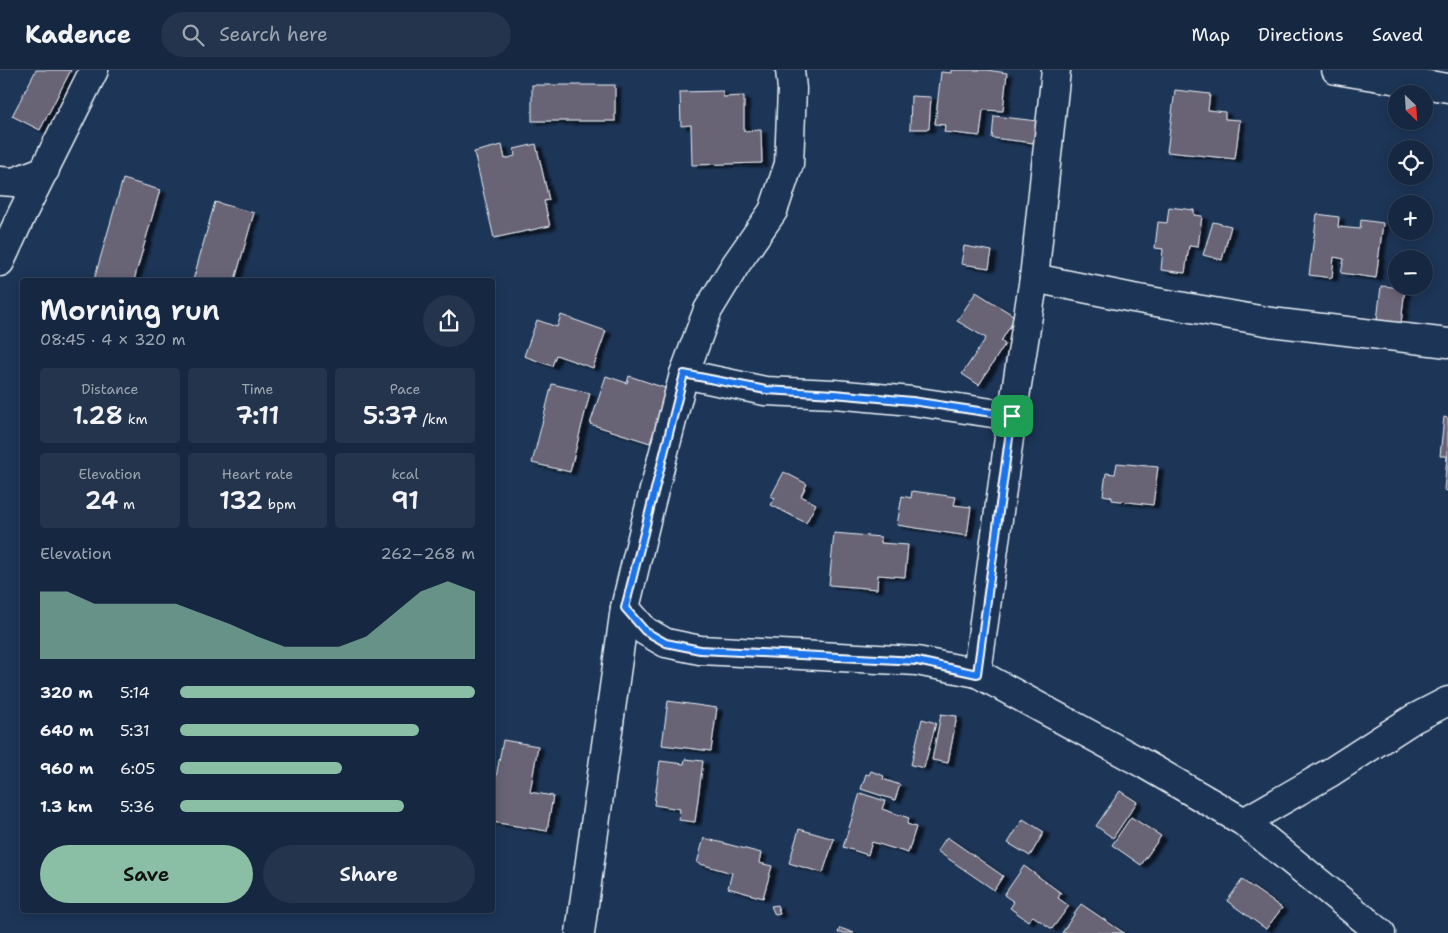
<!DOCTYPE html>
<html lang="en">
<head>
<meta charset="utf-8">
<style>
  body { margin:0; font-family:"Shantell Sans",sans-serif; background:#23344c; color:#f1f3f6; height:100vh; display:flex; flex-direction:column; font-size:19px; white-space:nowrap }
  * { box-sizing:border-box; margin:0 }
  p { font-size:16px; color:#9ea6b1 }
  .icon { flex:none; width:28px; height:28px; fill:none; stroke:currentColor; stroke-width:2; stroke-linecap:round; stroke-linejoin:round }
  .map { position:relative; flex:1; overflow:hidden }
  .drawer { position:absolute; left:20px; top:208px; width:475px; height:635px; display:flex; flex-direction:column; background:#162841; border-radius:5px; box-shadow:0 2px 12px #0003,0 0 0 1px #35445a }
  .drawer>* { flex:none }
  .needle { width:32px; rotate:155deg }
  .controls { position:absolute; left:1388px; top:15px; display:grid; gap:10px }
  .controls a { display:grid; place-items:center; width:45px; height:45px; border-radius:50%; background:#162841; box-shadow:0 2px 12px #0003,0 0 0 1px #35445a; font-size:25px }
  .pin { position:absolute; display:grid; place-items:center; width:42px; height:42px; color:#fff; margin:-21px; border-radius:10px; box-shadow:0 2px 8px #0006 }
  .round { display:grid; place-items:center; flex:none; width:52px; height:52px; border-radius:26px; background:#23344c }
  .headline { display:flex; align-items:center; justify-content:space-between; height:85px; padding:0 20px }
  h1 { font-size:28px; font-weight:600; line-height:38px }
  .figures { display:grid; grid-template-columns:repeat(3,1fr); gap:8px; height:85px; padding:5px 20px }
  .figures div { display:grid; align-content:center; border-radius:5px; background:#23344c; text-align:center }
  .figures b { font-size:25px; font-weight:600 }
  .figures small { font-size:14px; font-weight:400 }
  .figures p { font-size:14px }
  .chart { height:140px; padding:10px 20px }
  .chart p { display:flex; justify-content:space-between }
  .chart svg { width:100%; height:90px; margin-top:5px; fill:#8abfa5; opacity:.7 }
  .button { display:flex; gap:10px; margin-top:auto; padding:10px 20px }
  .button a { flex:1; height:58px; border-radius:30px; background:#8abfa5; color:#111; font-size:20px; font-weight:600; line-height:58px; text-align:center }
  .button a+a { background:#23344c; color:#f1f3f6 }
  ul { padding:0 20px; list-style:none; font-size:16px }
  li { display:grid; grid-template-columns:80px 60px 1fr; align-items:center; height:38px }
  li i { height:12px; border-radius:6px; background:#8abfa5 }
  header { display:flex; align-items:center; gap:30px; box-sizing:border-box; height:70px; padding:0 25px; background:#162841; border-bottom:1px solid #35445a }
  header strong { font-size:24px }
  nav { display:flex; gap:28px; margin-inline-start:auto; font-size:18px }
  .search { width:350px; height:45px; background:#23344c; display:flex; align-items:center; gap:12px; box-sizing:border-box; padding:0 18px; border-radius:28px; color:#9ea6b1; font-size:19px }
  .map>svg:first-child { display:block }
</style>
</head>
<body>
<header>
<strong>Kadence</strong>
<div class="search"><svg class="icon" aria-label="search" viewBox="0 0 24 24"><circle cx="10" cy="10" r="6"/><path d="M15 15l6 6"/></svg>Search here</div>
<nav><a>Map</a><a>Directions</a><a>Saved</a></nav>
</header>
<div class="map">
<svg width="1448" height="863" viewBox="0 0 1448 863">
  <defs>
    <filter id="shadow"><feDropShadow dx="5.5" dy="3" stdDeviation="1" flood-color="#0009"/></filter>
  </defs>
  <rect width="100%" height="100%" fill="#1d3557"/>
  <filter id="ink" filterUnits="userSpaceOnUse"><feTurbulence type="fractalNoise" baseFrequency=".02" numOctaves="2"/><feDisplacementMap in="SourceGraphic" scale="10" xChannelSelector="R" yChannelSelector="G"/><feConvolveMatrix kernelMatrix="1 2 1 2 8 2 1 2 1" color-interpolation-filters="sRGB"/></filter>
  <g filter="url(#ink)">
    <g fill="#696476" stroke="#e8f1f8" filter="url(#shadow)">
      <polygon points="36,0 71,0 40,60 12,46"/>
      <polygon points="951,0 987,0 1007,3 1003,41 983,40 980,66 944,62 945,55 935,54 941,2 951,3"/>
      <rect x="532" y="15" width="83" height="36"/>
      <polygon points="1175,20 1210,24 1208,40 1225,42 1225,49 1240,50 1235,89 1167,82"/>
      <polygon points="723,21 723,27 744,26 744,61 761,60 762,93 692,95 691,55 681,56 680,22"/>
      <polygon points="911,26 931,27 929,59 910,59"/>
      <polygon points="994,46 1037,51 1034,73 992,68"/>
      <polygon points="536,74 549,130 544,131 550,156 494,168 474,82 502,75 505,89 515,86 514,79"/>
      <polygon points="123,109 160,120 134,210 94,210"/>
      <polygon points="215,132 254,143 235,210 193,210"/>
      <polygon points="1169,137 1194,140 1194,145 1202,146 1198,177 1189,176 1185,203 1161,200 1163,179 1155,178 1158,152 1167,153"/>
      <polygon points="1317,144 1339,147 1338,157 1360,159 1361,150 1383,153 1376,208 1341,203 1344,189 1334,187 1332,208 1309,205"/>
      <polygon points="1213,152 1231,156 1222,190 1203,185"/>
      <polygon points="964,176 992,181 989,198 961,194"/>
      <polygon points="1381,216 1405,218 1401,254 1377,251"/>
      <polygon points="976,222 1016,247 1001,271 1005,274 979,315 962,304 986,268 957,251"/>
      <polygon points="561,245 606,261 593,298 556,285 552,296 524,286 537,250 557,257"/>
      <polygon points="606,306 627,313 629,306 668,319 650,373 590,354"/>
      <polygon points="552,314 590,323 570,402 532,393"/>
      <polygon points="1444,347 1448,348 1448,421 1444,420 1447,386 1440,386"/>
      <polygon points="1117,393 1158,397 1153,435 1112,430 1112,427 1103,425 1106,403 1115,404"/>
      <polygon points="784,402 807,414 801,426 816,434 806,453 771,435 775,428 771,426"/>
      <polygon points="912,421 956,427 954,435 971,437 967,466 897,455 902,426 911,428"/>
      <polygon points="834,463 881,467 881,473 908,475 905,507 878,505 877,519 829,515"/>
      <polygon points="668,631 717,638 711,681 662,675"/>
      <polygon points="941,644 957,646 948,693 932,690"/>
      <polygon points="922,649 936,653 924,698 911,695"/>
      <polygon points="503,670 538,676 530,722 553,726 547,761 492,752 492,728"/>
      <polygon points="685,689 703,691 695,752 679,750 680,739 654,735 660,691 684,694"/>
      <polygon points="871,701 884,706 883,709 900,715 895,730 861,719 866,704 869,705"/>
      <polygon points="1120,721 1137,732 1113,768 1096,756"/>
      <polygon points="860,723 885,731 882,739 909,748 907,754 916,757 908,783 872,772 868,785 843,777"/>
      <polygon points="1131,747 1161,766 1141,795 1112,775"/>
      <polygon points="1023,749 1044,762 1030,786 1008,773"/>
      <polygon points="799,759 834,769 823,803 789,793"/>
      <polygon points="947,767 1003,806 994,820 937,781"/>
      <polygon points="704,768 761,783 759,793 772,796 763,828 728,818 732,803 697,793"/>
      <polygon points="1024,796 1061,823 1058,828 1069,836 1052,859 1033,846 1028,851 1010,838 1014,832 1004,825"/>
      <polygon points="1242,810 1282,838 1266,859 1227,831"/>
      <polygon points="1081,834 1124,863 1062,863"/>
      <polygon points="777,835 780,844 775,845 771,836"/>
      <polygon points="840,858 854,863 838,863"/>
    </g>
    <g fill="none" stroke-linecap="round" stroke-linejoin="round">
      <g stroke="#e8f1f8" stroke-width="31">
        <g id="minor">
          <polyline points="1336,0 1448,18"/>
          <polyline points="0,111 14,112 45,100"/>
          <polyline points="0,192 22,144 94,0"/>
          <polyline points="1034,208 1133,228 1271,252 1448,273"/>
          <polyline points="684,304 765,321 834,324 912,331 1012,346"/>
          <polyline points="625,538 645,561 666,573 700,580 917,591 977,603 1144,694 1244,752 1381,863"/>
          <polyline points="977,603 1012,346 1034,208 1056,0"/>
          <polyline points="1244,752 1331,702 1413,649 1448,631"/>
          <polyline points="580,863 625,538 645,455 684,304 708,240 736,194 773,141 789,94 792,19 790,0"/>
        </g>
      </g>
      <use href="#minor" stroke="#1d3557" stroke-width="28"/>
    </g>
  </g>
  <g fill="none" stroke-linecap="round" stroke-linejoin="round" filter="url(#ink)">
    <g stroke="#fff" stroke-width="10">
      <polygon id="route" points="684,304 766,320 834,324 912,331 1012,346 977,604 917,591 700,580 666,573 645,561 625,538"/>
    </g>
    <use href="#route" stroke="#1a73e8" stroke-width="6"/>
  </g>
</svg>
<div class="controls">
<a><svg class="needle" viewBox="-14 -14 28 28"><path d="M0-13l5 13h-10z" fill="#e53935"/><path d="M0 13l5-13h-10z" fill="#9ea6b1"/></svg></a>
<a><svg class="icon" aria-label="locate" viewBox="0 0 24 24"><circle cx="12" cy="12" r="6"/><path d="M12 2v4M12 18v4M2 12h4M18 12h4"/></svg></a>
<a>+</a>
<a>−</a>
</div>
<div class="pin" style="left:1012px;top:346px;background:#1e9e55"><svg class="icon" aria-label="arrive" viewBox="0 0 24 24"><path d="M6 21V4h12l-3 4 3 4H6"/></svg></div>
<section class="drawer">
<div class="headline"><div><h1>Morning run</h1><p>08:45 · 4 × 320 m</p></div><a class="round"><svg class="icon" aria-label="share" viewBox="0 0 24 24"><path d="M12 15V3M7 8l5-5 5 5M5 13v7h14v-7"/></svg></a></div>
<div class="figures">
<div><p>Distance</p><b>1.28<small> km</small></b></div>
<div><p>Time</p><b>7:11</b></div>
<div><p>Pace</p><b>5:37<small> /km</small></b></div>
</div>
<div class="figures">
<div><p>Elevation</p><b>24<small> m</small></b></div>
<div><p>Heart rate</p><b>132<small> bpm</small></b></div>
<div><p>kcal</p><b>91</b></div>
</div>
<div class="chart"><p><span>Elevation</span>262–268 m</p>
<svg viewBox="0 0 160 44" preserveAspectRatio="none"><path d="M0 44V11L10 11L20 17L30 17L40 17L50 17L60 22L70 27L80 33L90 38L100 38L110 38L120 33L130 22L140 11L150 6L160 11V44z"/></svg>
</div>
<ul>
<li><b>320 m</b>5:14<i style="width:100%"></i></li>
<li><b>640 m</b>5:31<i style="width:81%"></i></li>
<li><b>960 m</b>6:05<i style="width:55%"></i></li>
<li><b>1.3 km</b>5:36<i style="width:76%"></i></li>
</ul>
<div class="button"><a>Save</a><a>Share</a></div>
</section>
</div>
</body>
</html>
